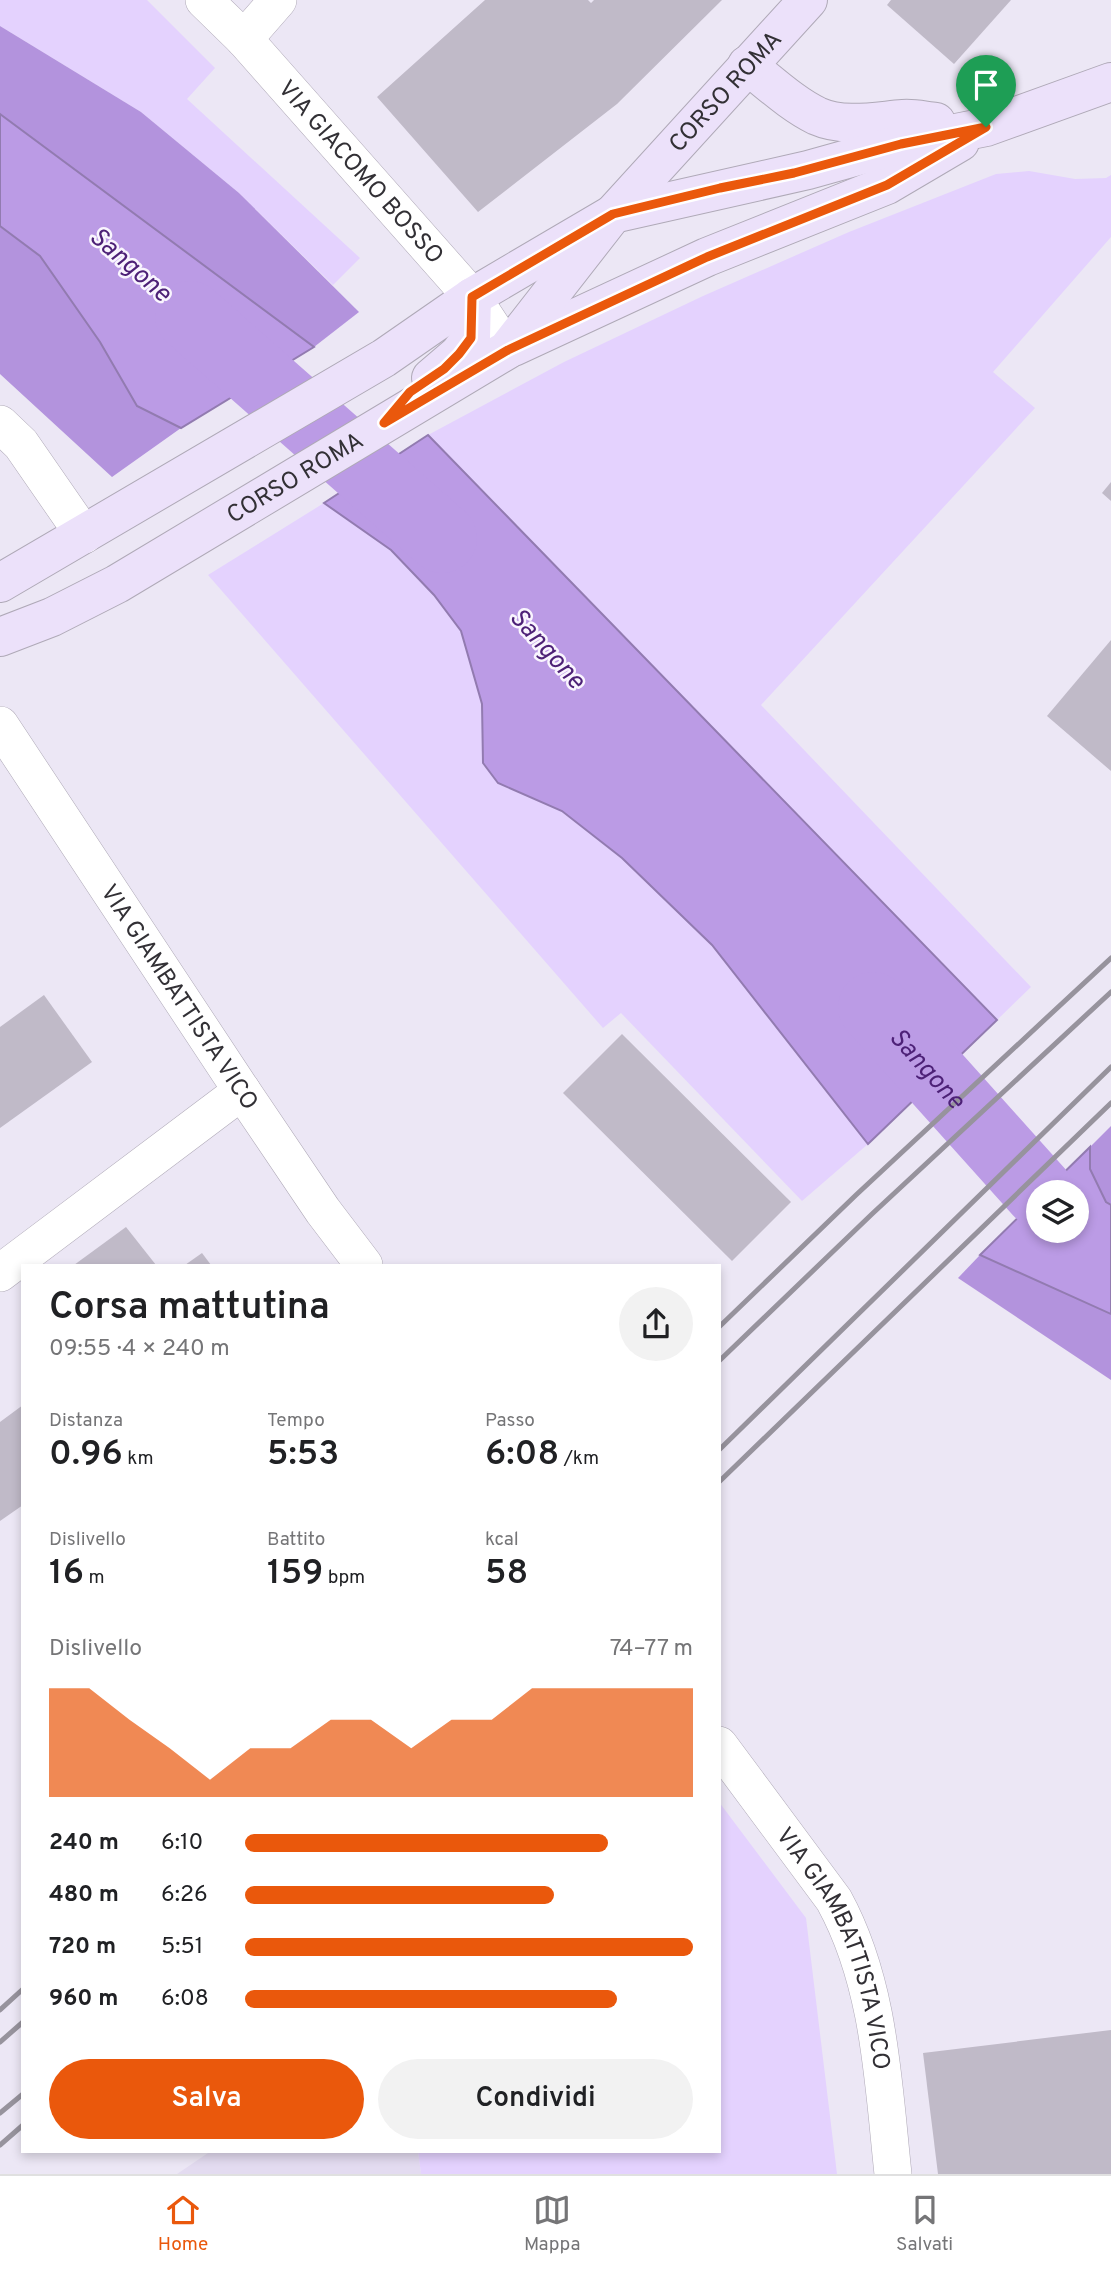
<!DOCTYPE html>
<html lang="it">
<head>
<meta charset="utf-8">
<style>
  body { margin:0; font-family:Overpass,sans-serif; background:#f2f2f2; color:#202124; height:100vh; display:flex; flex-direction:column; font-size:26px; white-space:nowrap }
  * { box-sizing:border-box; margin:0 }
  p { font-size:23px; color:#757577 }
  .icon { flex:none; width:38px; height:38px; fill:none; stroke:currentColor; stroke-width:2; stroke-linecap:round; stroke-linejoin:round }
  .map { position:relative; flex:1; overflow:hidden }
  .details { position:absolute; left:21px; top:1264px; width:700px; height:889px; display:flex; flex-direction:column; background:#fff; border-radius:0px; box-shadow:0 4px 10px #0003 }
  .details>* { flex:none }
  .tools { position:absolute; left:1026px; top:1180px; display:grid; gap:14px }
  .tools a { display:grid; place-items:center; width:63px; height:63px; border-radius:50%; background:#fff; box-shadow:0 4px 10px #0003; font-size:35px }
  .pin { position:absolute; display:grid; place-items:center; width:60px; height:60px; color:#fff; margin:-72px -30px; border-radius:50% 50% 50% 0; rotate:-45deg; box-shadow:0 0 7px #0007 }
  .pin .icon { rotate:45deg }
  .round { display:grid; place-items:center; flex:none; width:74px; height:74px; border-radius:37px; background:#f2f2f2 }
  .overview { display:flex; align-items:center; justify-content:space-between; height:119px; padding:0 28px }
  h1 { font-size:38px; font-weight:600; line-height:52px }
  .metrics { display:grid; grid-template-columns:repeat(3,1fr); gap:10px; height:119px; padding:7px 28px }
  .metrics div { display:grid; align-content:center }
  .metrics b { font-size:35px; font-weight:600 }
  .metrics small { font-size:19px; font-weight:400 }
  .metrics p { font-size:19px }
  .chart { height:196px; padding:14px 28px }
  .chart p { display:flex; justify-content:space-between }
  .chart svg { width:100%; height:126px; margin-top:7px; fill:#ea580c; opacity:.7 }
  .action { display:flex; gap:14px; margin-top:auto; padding:14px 28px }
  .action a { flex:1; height:80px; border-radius:42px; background:#ea580c; color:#fff; font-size:28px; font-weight:600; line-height:80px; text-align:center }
  .action a+a { background:#f2f2f2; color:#202124 }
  ul { padding:0 28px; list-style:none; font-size:23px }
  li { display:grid; grid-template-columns:112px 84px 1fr; align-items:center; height:52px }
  li i { height:18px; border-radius:9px; background:#ea580c }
  .tab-bar { display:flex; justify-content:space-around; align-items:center; height:98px; border-top:2px solid #e0e0e0; background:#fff; font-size:19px; color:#757577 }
  .tab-bar a { display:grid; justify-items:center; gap:4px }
  .tab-bar .selected { color:#ea580c }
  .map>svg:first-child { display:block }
</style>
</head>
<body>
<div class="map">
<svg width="1111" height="2174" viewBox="0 0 1111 2174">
  <rect width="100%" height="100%" fill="#ece7f5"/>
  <polygon fill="#e3dbf0" points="211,2151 418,2151 421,2174 177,2174"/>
  <g fill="#e4d2fe">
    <polygon points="0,0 147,0 215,68 187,99 360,258 333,285 239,193 141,112 0,26"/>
    <polygon points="1029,171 1075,179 1106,178 1111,175 1111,237 993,372 1035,408 761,705 1031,987 997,1020 428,435 564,362 703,296 849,232 996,174"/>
    <polygon points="324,503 391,550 434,595 461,631 482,704 483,763 498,783 562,811 622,858 712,945 868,1144 802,1201 621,1013 603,1028 208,575"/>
    <polygon points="719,1802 806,1918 837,2174 421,2174 418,2151 719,2151"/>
  </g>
  <g fill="#b393dd">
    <polygon points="0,26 141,112 239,193 359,312 314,347 0,114"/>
    <polygon points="0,226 40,256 100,342 137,405 181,428 112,477 0,374"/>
    <polygon points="1111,1126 1111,1205 1106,1203 1090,1169 1090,1147"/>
    <polygon points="980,1255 1111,1314 1111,1380 958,1278"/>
  </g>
  <g fill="#bb9be5" stroke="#927bb0" stroke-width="2">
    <polygon points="0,114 314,347 181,428 137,406 100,342 40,256 0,226"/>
    <polygon points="428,435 997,1020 868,1144 712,945 622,858 562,811 498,783 483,763 482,704 461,631 434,595 391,550 324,503"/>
    <polygon points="1090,1147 1090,1169 1106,1202 1111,1205 1111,1314 980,1255 1038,1198 1038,1230 1076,1230 1076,1192 1044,1192"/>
  </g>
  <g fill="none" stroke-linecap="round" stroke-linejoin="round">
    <g stroke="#bb9be5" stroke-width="70">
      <polyline points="190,316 442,538"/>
      <path id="s1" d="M 873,1007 L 1039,1192"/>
    </g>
  </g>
  <g fill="#c0bac8">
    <polygon points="485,0 588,0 591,3 594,0 722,0 617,104 478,212 377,97"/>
    <polygon points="891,0 1011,0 954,64 887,5"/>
    <polygon points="1111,482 1111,501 1102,493"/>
    <polygon points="1111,640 1111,771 1047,716"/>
    <polygon points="44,995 92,1062 0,1128 0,1027"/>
    <polygon points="622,1034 791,1202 732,1261 563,1093"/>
    <polygon points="126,1227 156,1265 74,1265"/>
    <polygon points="202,1253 211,1265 185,1265"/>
    <polygon points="23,1405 23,1505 0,1521 0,1422"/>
    <polygon points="1111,2030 1111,2174 938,2174 923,2053"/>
  </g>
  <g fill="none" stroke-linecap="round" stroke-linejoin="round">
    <g stroke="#afa9b7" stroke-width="38">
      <g id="street">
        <path id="s2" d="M 204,0 L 244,39 L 472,297 L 507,350"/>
        <polyline points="244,39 278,0"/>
        <polyline points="0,424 21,444 84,535"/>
        <path id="s3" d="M 0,725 L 242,1091 L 323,1211 L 364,1265"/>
        <polyline points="0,1273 242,1091"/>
        <path id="s4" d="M 719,1745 L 834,1900 C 880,1984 883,2081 893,2174"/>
      </g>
    </g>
    <g stroke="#afa9b7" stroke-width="40">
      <g id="secondary">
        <path d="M 747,65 C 769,82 792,104 817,116 C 844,128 876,121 903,119 C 914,118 925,121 936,122"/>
        <polyline points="513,347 707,257 887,185 960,142"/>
        <polyline points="431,378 459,354 471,338 472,297"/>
        <polyline points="0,583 384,358 472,297 613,214 808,170 901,144 986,127 1111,82"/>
        <path id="s5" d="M 0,637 L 52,617 L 117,584 L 507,350 L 613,214 L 808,0"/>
      </g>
    </g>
    <use href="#street" stroke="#fff" stroke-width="37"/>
    <use href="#secondary" stroke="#ece1fa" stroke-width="38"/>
    <g stroke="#97939d" stroke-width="5">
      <polyline points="719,1327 856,1195 1111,958"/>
      <polyline points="719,1361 872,1214 1111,992"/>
      <polyline points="719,1450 1111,1067"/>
      <polyline points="719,1482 1111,1103"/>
      <polyline points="0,2010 23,1989"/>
      <polyline points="0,2042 23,2022"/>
      <polyline points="0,2113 23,2094"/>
      <polyline points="0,2145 23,2125"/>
    </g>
  </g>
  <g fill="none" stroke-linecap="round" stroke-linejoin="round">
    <g stroke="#fff" stroke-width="14">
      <polygon id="route" points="986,127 887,185 707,257 508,350 384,423 410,392 444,369 459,354 471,338 472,297 613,214 720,188 794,173 901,144"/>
    </g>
    <use href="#route" stroke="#ea580c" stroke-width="9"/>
  </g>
  <g text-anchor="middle" stroke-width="5" stroke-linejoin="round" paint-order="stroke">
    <g font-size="24" fill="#323035" stroke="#f9f5fe">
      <text dy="8" stroke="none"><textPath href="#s5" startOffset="922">CORSO ROMA</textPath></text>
      <text dy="8" stroke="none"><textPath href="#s2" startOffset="233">VIA GIACOMO BOSSO</textPath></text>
      <text dy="8" stroke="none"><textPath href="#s5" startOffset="336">CORSO ROMA</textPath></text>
      <text dy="8" stroke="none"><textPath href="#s3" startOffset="326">VIA GIAMBATTISTA VICO</textPath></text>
      <text dy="8" stroke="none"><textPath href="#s4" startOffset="238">VIA GIAMBATTISTA VICO</textPath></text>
    </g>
    <g font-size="26" font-style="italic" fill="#4d2177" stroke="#f9f5fe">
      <text transform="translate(131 264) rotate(41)" y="9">Sangone</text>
      <text transform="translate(548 648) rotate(48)" y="9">Sangone</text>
      <text dy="9" stroke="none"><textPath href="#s1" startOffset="82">Sangone</textPath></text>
    </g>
  </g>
</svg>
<div class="tools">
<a><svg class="icon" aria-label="layers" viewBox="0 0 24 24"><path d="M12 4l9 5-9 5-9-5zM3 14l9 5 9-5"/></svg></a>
</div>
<div class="pin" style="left:986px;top:127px;background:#1e9e55"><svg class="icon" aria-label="arrive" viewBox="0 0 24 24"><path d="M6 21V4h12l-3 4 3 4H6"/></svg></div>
<section class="details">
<div class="overview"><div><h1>Corsa mattutina</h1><p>09:55 · 4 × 240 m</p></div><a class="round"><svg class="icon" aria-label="share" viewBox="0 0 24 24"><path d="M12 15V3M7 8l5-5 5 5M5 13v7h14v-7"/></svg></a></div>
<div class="metrics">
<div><p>Distanza</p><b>0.96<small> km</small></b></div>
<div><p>Tempo</p><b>5:53</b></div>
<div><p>Passo</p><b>6:08<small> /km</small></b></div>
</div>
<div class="metrics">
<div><p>Dislivello</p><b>16<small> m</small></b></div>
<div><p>Battito</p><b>159<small> bpm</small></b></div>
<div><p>kcal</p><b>58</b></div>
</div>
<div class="chart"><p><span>Dislivello</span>74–77 m</p>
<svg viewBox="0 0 160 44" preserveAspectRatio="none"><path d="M0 44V6L10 6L20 17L30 27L40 38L50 27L60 27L70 17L80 17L90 27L100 17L110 17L120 6L130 6L140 6L150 6L160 6V44z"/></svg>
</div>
<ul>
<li><b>240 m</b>6:10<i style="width:81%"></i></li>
<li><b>480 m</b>6:26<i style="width:69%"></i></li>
<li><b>720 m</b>5:51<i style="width:100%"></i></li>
<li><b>960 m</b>6:08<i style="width:83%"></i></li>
</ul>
<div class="action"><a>Salva</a><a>Condividi</a></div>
</section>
</div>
<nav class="tab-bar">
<a class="selected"><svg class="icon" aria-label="home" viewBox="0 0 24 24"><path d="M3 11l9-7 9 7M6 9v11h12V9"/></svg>Home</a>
<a><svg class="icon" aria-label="map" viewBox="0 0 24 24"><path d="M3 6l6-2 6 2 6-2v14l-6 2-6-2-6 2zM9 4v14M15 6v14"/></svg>Mappa</a>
<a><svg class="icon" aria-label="saved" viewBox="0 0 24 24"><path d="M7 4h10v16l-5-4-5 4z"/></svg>Salvati</a>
</nav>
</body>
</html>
